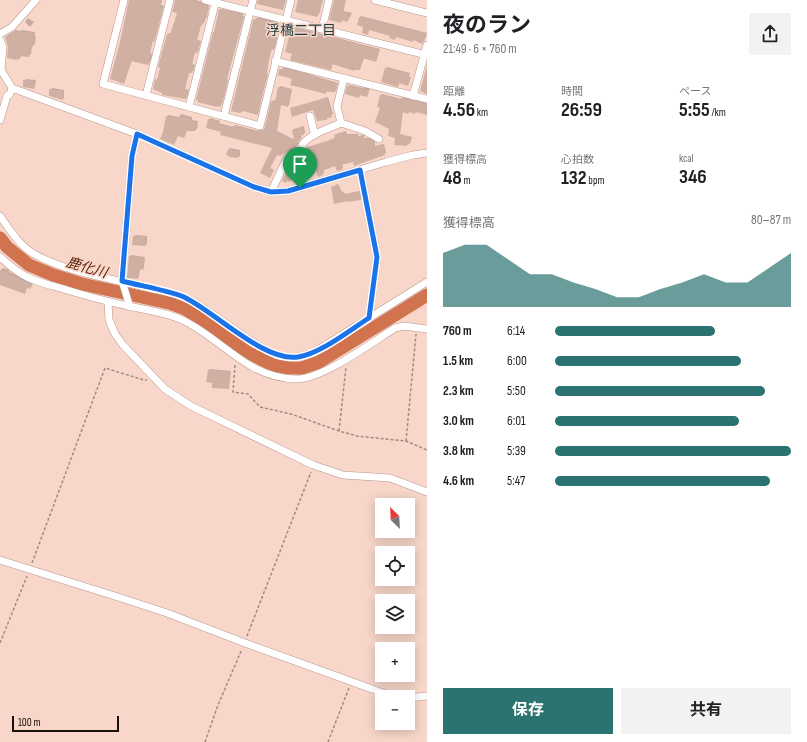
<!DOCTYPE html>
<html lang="ja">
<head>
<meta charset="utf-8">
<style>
  body { margin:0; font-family:"Sofia Sans Condensed","Noto Sans JP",sans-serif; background:#f2f2f2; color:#202124; height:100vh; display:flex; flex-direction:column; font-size:15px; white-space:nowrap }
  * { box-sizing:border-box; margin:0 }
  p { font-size:13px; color:#757577 }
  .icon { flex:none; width:22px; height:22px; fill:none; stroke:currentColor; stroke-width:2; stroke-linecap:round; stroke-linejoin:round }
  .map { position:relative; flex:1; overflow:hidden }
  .panel { display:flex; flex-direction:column; background:#fff; width:380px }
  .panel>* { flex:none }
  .needle { width:26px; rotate:336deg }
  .controls { position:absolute; left:375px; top:498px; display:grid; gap:8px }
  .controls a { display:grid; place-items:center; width:40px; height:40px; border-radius:0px; background:#fff; box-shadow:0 2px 10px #0003; font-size:20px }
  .scale { position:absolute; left:12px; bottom:10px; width:107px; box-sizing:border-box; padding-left:4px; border:2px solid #1a0f0b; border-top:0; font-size:11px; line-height:14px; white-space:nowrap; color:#1a0f0b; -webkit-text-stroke:3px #f8d6ca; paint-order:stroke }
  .pin { position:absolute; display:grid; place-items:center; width:34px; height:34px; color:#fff; margin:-41px -17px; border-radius:50% 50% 50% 0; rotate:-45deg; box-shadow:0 0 4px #0007 }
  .pin .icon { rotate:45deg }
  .round { display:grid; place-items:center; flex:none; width:42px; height:42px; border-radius:0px; background:#f2f2f2 }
  .summary { display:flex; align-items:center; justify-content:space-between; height:68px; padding:0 16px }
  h1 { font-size:22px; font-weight:700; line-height:30px }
  .stats { display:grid; grid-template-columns:repeat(3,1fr); gap:6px; height:68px; padding:4px 16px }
  .stats div { display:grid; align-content:center }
  .stats b { font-size:20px; font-weight:700 }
  .stats small { font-size:11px; font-weight:400 }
  .stats p { font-size:11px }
  .chart { height:112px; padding:8px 16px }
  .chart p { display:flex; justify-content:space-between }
  .chart svg { width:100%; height:72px; margin-top:4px; fill:#2a7370; opacity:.7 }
  .cta { display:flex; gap:8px; margin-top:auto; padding:8px 16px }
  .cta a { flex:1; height:46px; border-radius:0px; background:#2a7370; color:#fff; font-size:16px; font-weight:700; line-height:46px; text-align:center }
  .cta a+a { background:#f2f2f2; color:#202124 }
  ul { padding:0 16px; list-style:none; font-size:13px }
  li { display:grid; grid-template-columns:64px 48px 1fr; align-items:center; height:30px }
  li i { height:10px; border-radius:5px; background:#2a7370 }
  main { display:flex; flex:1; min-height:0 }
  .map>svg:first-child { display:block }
</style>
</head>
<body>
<main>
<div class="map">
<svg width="427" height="742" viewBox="0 0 427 742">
  <rect width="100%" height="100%" fill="#f8d6ca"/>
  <g fill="#0003">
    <polygon points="130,0 162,0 161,5 164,6 155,39 153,40 150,53 152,54 150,62 148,64 132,60 124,83 121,43"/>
    <polygon points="184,0 196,0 208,4 209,8 204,23 201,24 197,40 201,41 198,51 195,52 192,64 195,65 193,71 192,72 189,72 185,89 189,90 187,97 163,93 154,89 161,67 168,34 169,33 171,34"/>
    <polygon points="299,0 323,0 319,14 317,16"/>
    <polygon points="335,0 346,0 343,11 352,13 347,21 343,20 341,22"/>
    <polygon points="221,9 243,13 243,16 244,16 227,79 228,79 220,106 220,10"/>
    <polygon points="361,16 427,33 423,41 396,37 395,38 391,35 370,29 367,34 360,17"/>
    <polygon points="258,17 278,22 274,36 277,37 275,47 272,48 268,63 267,74 268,74 257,114 254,20"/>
    <polygon points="28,18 34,22 30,27 25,22"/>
    <polygon points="295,27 380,49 377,59 376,61 364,58 360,69 333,63 331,69 293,53 292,29"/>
    <polygon points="16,30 20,31 22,30 35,32 34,37 36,37 35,44 32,46 31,54 29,56 22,55 20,58 8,35"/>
    <polygon points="285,67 338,83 336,90 333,92 327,91 326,93 293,78 280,70"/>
    <polygon points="387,67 410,73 409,77 411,77 409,83 408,84 400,82 398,86 382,82"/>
    <polygon points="26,79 36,80 35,87 34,88 24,81"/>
    <polygon points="349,85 363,88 364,87 370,88 368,94 367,96 360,94 359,97 348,86"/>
    <polygon points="280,86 292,89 289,105 287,106 281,104 277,131 295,140 293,130 294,129 304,126 305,133 300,135 302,137 298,141 298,144 291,151 290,150 277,154 270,168 274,170 271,176 261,173 273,148 222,132 209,120 210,118 220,121 219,123 233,127 235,125 258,131 260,130 264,130 272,102 274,100 276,101"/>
    <polygon points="52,88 64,90 64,98 62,99 50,90"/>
    <polygon points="382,94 401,99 403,97 427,103 427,113 403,111 400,134 412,137 411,141 407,145 396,137 390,128 382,107 381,95"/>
    <polygon points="328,97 333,114 328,116 327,119 314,109 291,108"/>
    <polygon points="181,114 192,117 192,120 198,121 197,129 195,130 187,130 184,137 164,132 167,117 168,115 179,117"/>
    <polygon points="346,131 347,134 358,134 358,136 364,135 364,138 370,138 375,141 375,146 384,144 386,153 342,164 343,168 341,169 335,165 323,169 324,173 323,174 309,147 330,140 336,137 335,135 336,134"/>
    <polygon points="230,148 240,150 240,156 238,157 228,155"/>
    <polygon points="298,150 299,158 297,161 293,159 294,155 292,152"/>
    <polygon points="297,162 299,164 298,173 296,178 295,179 292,178 286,182 287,173 288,172 291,173"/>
    <polygon points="338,184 342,192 344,192 345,194 360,191 362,198 349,201 332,187"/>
    <polygon points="136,235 147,236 147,244 145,245 134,244 134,236"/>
    <polygon points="131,255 145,257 144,267 143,269 140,269 139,276 137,278 130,257"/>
    <polygon points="3,268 9,270 9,272 33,282 32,286 29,288 30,284 28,283 25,292 0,284 0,271"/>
    <polygon points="210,369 231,371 229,387 228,388 208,381 209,370"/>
  </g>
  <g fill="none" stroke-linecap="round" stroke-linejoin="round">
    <polyline stroke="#d1734f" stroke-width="13" points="0,238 7,247 29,265 53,275 82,284 169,303 185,309 212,326 247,352 273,365 288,368 302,368 319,362 427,295"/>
  </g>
  <g fill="#d1b0a4">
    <polygon points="129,0 162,0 160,7 163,8 154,42 152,41 149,55 151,55 148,65 131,61 124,84 110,79 120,42"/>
    <polygon points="175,0 190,0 201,3 207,6 208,10 207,17 205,16 202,26 201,25 197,41 200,42 197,53 194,52 192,66 194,66 192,73 189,73 184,90 188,91 186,99 162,95 162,93 153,89 155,79 157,80 160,68 158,67 167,34 170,35 177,13 172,12"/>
    <polygon points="258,0 286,0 283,10 257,4"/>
    <polygon points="298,0 323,0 317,17 295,12"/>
    <polygon points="334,0 346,0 343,12 351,15 347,22 342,20 341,23 329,20"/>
    <polygon points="219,9 243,14 242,17 244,17 226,80 228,81 223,101 220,107 217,106 217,107 197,102 198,100 196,100 213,32 214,32"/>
    <polygon points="359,17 420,32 427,35 422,44 413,40 413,42 396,37 395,40 389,38 390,36 369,30 368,35 362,33 363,27 357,25"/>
    <polygon points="256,18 277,23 274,37 277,38 274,50 271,49 268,65 266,75 267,75 258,115 243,111 240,113 231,111 253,20 255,20"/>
    <polygon points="293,28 328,36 328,37 358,44 379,50 376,62 363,58 360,70 354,70 354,71 332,64 331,70 290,60 292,54 285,52 291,29 293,29"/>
    <polygon points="19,31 35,34 35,37 33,37 32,39 35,39 33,47 30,46 29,57 20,56 20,59 18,59 17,60 7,58 8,47 5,37 8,35 11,36 11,33 14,32 19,33"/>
    <polygon points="427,65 427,94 420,91"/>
    <polygon points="283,68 337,84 335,92 325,91 326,94 290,85 292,79 278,75 279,69 282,70"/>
    <polygon points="385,68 409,74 408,78 410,78 408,86 399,83 398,87 381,82"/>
    <polygon points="23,80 35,81 34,89 23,87"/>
    <polygon points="347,86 361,89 362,88 369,90 367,97 360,95 359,98 345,94"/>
    <polygon points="278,87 292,90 288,107 281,105 276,133 294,141 292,130 302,127 304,135 298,136 301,139 297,143 297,146 291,152 297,150 297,162 292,159 293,155 290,151 286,152 280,156 277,155 269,170 273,171 270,178 260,173 272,148 220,135 221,132 206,128 208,119 219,122 218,124 232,128 232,126 257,132 257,130 263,131 265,127 271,101 275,102"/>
    <polygon points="49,89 63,91 63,100 49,96"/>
    <polygon points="380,95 400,100 401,98 427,104 427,115 416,112 415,114 409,112 408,114 402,112 400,135 411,138 410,144 407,143 407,146 394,145 395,138 388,136 389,129 375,122 380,108 377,107"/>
    <polygon points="327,98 332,117 327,118 327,120 317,121 313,110 292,117 290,108"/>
    <polygon points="166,116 178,118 179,116 191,119 191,121 197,122 195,131 187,131 184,138 178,136 174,145 160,139 163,132"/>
    <polygon points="345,132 346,135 357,135 357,136 363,136 363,138 368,139 374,142 374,147 383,144 385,155 354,166 353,162 341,165 342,170 337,171 335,166 322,171 323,175 318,177 307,147 328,141 335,138 334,135"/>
    <polygon points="228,149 240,152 238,158 229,157 229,156 226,155"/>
    <polygon points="295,163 299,165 299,170 295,180 292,179 290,182 287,181 286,183 282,181 286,172 289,174"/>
    <polygon points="337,185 340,193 343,192 344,195 359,191 361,200 348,202 348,201 334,204 331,187"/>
    <polygon points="133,236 146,237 146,246 132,245"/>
    <polygon points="129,256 144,258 143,270 139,269 138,279 127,278"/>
    <polygon points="0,270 8,273 7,274 32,285 30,289 27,288 25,294 0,285"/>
    <polygon points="208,370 230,372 229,389 212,388 212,383 206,382"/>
  </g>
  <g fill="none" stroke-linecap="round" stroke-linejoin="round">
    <g stroke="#b8988d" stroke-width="8">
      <g id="street">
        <polyline points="124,0 103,84 260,126 291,0"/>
        <polyline points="205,0 427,55"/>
        <polyline points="375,0 427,13"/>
        <polyline points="322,29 329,0"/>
        <polyline points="0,34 12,27 36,0"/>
        <polyline points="0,40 3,47 1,70 12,88 137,134 254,187 271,192 288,191 386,162 413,155 427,153"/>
        <polyline points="275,61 427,99"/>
        <polyline points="146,95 170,0"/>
        <polyline points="413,96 427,45"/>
        <polyline points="189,107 216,0"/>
        <polyline points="224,116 253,0"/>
        <polyline points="310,116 315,135"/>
        <polyline points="0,120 7,96 10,94 12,88"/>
        <polyline points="341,123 365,131 379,139"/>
        <polyline points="360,170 377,257 369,318"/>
        <path d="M 300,188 L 304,170 L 302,145 C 311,133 328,129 341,123 L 337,106 L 344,78"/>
        <polyline points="271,192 288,156"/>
        <path d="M 0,216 C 10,230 19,245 34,254 C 68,273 115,279 153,289 C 163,291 175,293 185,298 C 208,309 227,325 248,339 C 258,346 269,353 280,356 C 292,359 302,357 313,353 L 427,282"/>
        <path d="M 0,257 C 8,264 16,272 27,277 C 39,283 54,286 67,290 C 87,296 108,302 129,306 C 150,311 171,313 190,324 C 226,344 250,378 296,379 C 323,379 371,343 395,328 L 404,326 L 427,329"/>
        <polyline points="108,302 109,320 115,334 123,345 165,389 191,406 313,465 343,475 390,478 427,492"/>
        <polyline points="130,307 122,281 132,156 137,134"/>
        <polyline points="0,560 118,597 167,613 245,643 394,697"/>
        <polyline points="408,698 427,696"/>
      </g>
    </g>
    <g stroke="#a38a81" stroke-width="1.5" stroke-dasharray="3 2" stroke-linecap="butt">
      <polyline points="235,365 233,392 248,394 260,407 291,414 339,431 357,436 406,441 427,450"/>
      <polyline points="339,431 346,367"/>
      <polyline points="406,441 416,334"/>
      <polyline points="32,563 105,368 144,380 147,380"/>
      <polyline points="247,636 311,472"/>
      <polyline points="0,643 27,576"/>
      <polyline points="205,742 218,705 242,649"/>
      <polyline points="328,742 349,688"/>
    </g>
    <use href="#street" stroke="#fff" stroke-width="7"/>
  </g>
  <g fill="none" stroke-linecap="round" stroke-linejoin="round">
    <g stroke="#fff" stroke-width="8">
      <path id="route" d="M 137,134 L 254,187 L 271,192 L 288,191 L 360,170 L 377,257 L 369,318 C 350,330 320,354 298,357 C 264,362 215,312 184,297 C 167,290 141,286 122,281 L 132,156 Z"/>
    </g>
    <use href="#route" stroke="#1a73e8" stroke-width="5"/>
  </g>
  <g text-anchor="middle" stroke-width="3" stroke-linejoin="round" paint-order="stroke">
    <g font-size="14" fill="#1b3e3c" stroke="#f8d6ca">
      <text x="301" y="35">浮橋二丁目</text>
    </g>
    <g font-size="14" font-style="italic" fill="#5e2207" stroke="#f8d6ca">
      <text transform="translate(87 267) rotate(16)" y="5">鹿化川</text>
    </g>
  </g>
</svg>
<div class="controls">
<a><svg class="needle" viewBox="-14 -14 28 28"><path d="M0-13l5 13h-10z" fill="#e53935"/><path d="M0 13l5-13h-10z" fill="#757577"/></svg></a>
<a><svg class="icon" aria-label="locate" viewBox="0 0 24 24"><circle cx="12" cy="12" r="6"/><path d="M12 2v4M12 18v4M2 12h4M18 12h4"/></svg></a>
<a><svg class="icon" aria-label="layers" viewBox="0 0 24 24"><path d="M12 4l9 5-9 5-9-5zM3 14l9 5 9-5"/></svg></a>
<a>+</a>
<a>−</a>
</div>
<div class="scale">100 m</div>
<div class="pin" style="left:300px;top:188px;background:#1e9e55"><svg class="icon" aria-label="arrive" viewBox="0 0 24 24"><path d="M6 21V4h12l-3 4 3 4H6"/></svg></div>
</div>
<section class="panel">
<div class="summary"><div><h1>夜のラン</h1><p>21:49 · 6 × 760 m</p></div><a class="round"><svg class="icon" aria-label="share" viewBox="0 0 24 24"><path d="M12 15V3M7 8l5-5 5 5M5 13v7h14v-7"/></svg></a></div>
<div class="stats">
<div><p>距離</p><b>4.56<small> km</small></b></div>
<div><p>時間</p><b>26:59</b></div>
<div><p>ペース</p><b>5:55<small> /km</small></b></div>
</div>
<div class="stats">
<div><p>獲得標高</p><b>48<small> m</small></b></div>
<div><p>心拍数</p><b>132<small> bpm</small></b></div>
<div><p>kcal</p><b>346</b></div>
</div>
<div class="chart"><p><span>獲得標高</span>80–87 m</p>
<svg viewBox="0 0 160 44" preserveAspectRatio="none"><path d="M0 44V11L10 6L20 6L30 15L40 24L50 24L60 29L70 33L80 38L90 38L100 33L110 29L120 24L130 29L140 29L150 20L160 11V44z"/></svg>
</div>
<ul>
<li><b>760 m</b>6:14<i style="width:68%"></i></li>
<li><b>1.5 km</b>6:00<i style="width:79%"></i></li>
<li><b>2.3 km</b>5:50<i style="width:89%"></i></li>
<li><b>3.0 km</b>6:01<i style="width:78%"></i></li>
<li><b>3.8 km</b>5:39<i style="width:100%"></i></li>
<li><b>4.6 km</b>5:47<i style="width:91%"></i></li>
</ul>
<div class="cta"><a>保存</a><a>共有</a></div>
</section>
</main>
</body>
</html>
